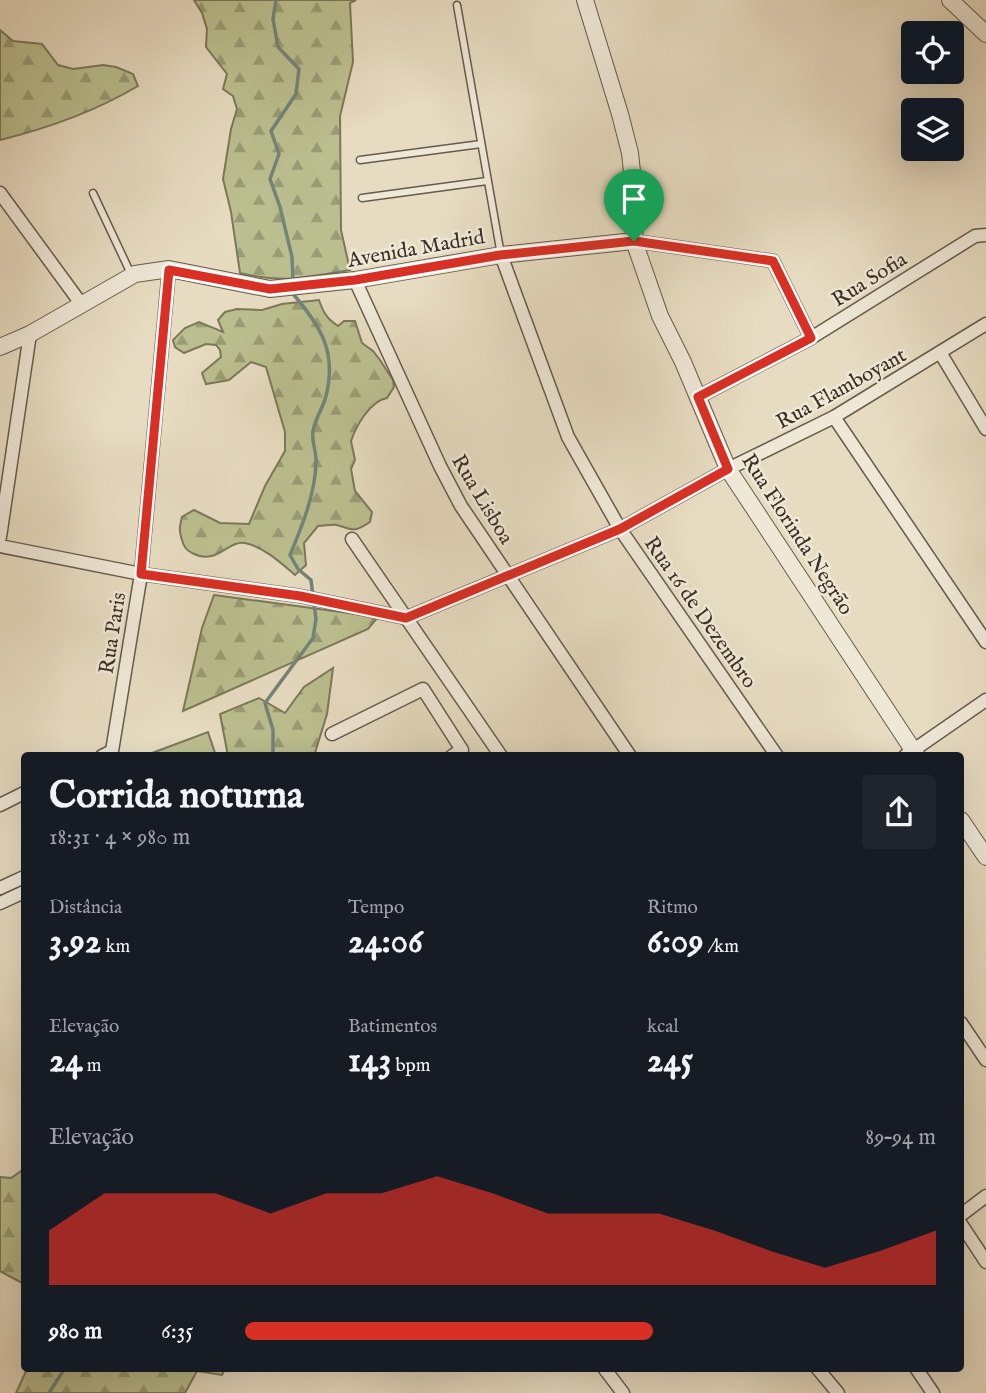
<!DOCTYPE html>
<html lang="pt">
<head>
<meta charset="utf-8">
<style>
  body { margin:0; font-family:"IM FELL English",serif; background:#20242c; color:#f1f3f6; height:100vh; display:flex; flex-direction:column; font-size:26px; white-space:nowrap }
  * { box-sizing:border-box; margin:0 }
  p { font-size:23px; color:#9ea1a6 }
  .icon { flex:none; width:38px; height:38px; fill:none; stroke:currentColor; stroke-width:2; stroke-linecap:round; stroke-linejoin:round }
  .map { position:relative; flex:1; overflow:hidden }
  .drawer { position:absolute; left:21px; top:752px; width:943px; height:620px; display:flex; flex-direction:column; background:#171b24; border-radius:7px; box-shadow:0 7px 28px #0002 }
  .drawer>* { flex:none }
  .tools { position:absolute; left:901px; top:21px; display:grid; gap:14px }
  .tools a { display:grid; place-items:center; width:63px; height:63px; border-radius:7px; background:#171b24; box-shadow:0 7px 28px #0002; font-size:35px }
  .pin { position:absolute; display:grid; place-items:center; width:60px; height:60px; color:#fff; margin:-72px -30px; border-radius:50% 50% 50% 0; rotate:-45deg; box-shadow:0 0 7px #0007 }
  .pin .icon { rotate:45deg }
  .round { display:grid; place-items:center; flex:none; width:74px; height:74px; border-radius:7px; background:#20242c }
  .headline { display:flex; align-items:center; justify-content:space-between; height:119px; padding:0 28px }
  h1 { font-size:38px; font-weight:700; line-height:52px }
  .figures { display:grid; grid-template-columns:repeat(3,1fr); gap:10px; height:119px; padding:7px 28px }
  .figures div { display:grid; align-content:center }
  .figures b { font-size:35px; font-weight:700 }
  .figures small { font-size:19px; font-weight:400 }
  .figures p { font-size:19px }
  .chart { height:196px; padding:14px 28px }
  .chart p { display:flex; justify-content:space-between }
  .chart svg { width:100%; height:126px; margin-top:7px; fill:#d93025; opacity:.7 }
  ul { padding:0 28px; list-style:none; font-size:23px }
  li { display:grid; grid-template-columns:112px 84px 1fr; align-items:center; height:52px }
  li i { height:18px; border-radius:9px; background:#d93025 }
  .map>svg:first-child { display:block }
</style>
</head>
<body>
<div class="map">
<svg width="986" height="1393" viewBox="0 0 986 1393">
  <defs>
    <pattern id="forest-firs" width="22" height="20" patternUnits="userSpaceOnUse" patternTransform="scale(1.75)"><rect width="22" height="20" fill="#bbbf8f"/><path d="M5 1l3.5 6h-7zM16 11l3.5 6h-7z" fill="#999c75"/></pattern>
  </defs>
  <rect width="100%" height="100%" fill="#e7dcc1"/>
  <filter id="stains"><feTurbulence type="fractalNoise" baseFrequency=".00286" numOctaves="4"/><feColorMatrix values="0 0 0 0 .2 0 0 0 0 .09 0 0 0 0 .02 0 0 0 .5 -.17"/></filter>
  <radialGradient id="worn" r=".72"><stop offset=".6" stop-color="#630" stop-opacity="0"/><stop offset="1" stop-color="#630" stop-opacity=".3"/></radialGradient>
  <g fill="url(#forest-firs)" stroke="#7c785a" stroke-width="2">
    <path d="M 194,0 L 356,0 L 350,3 L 353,62 L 340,116 L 341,230 L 350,270 C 307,277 283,284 240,273 L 231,212 L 223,179 L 231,129 L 237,109 L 233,96 L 223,89 L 227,74 L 206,47 L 207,29 L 202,13 Z"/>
    <path d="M 0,30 L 13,41 L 42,44 L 58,65 L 73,69 L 103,65 L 116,67 L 133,74 L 138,86 C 94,112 49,128 0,140 Z"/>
    <path d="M 319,300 C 323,312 327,319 338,326 L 344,321 L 355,321 L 362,343 L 373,351 L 380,360 L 393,380 L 394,387 L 387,398 C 370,401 356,426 351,441 L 355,460 L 351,469 L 355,491 L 372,512 L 370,522 C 353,533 354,530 337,525 C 332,524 324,526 318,526 L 304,543 L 306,565 L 295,575 C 281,563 264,547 245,543 C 228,540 217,565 194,554 C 188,551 185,549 183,543 C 179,532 179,528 182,517 L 194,510 L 220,523 L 249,524 L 265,486 L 285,451 L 285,432 L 266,367 L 251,362 L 229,380 L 206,384 L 202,373 L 221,357 L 220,350 L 216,345 L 206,344 L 184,353 L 175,347 L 173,340 L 185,328 L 199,322 L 223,332 L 218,320 L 225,312 L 237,309 L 262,310 L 282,304 Z"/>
    <polygon points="214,595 378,617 368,629 183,711 202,628"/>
    <polygon points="333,668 327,714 314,756 228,756 220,714 259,698 285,713 304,687"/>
    <polygon points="24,1169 24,1284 0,1271 0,1177 11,1178"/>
    <polygon points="27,1369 27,1368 225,1369 222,1375 197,1371 185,1393 16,1393"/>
  </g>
  <polygon fill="#bbbf8f" stroke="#7c785a" stroke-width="2" points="208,732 216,756 144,756"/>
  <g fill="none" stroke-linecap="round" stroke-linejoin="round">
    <g stroke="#738479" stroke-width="3.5">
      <polyline points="276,0 273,19 278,47 299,69 296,94 271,131 279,154 270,179 280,207 292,257 293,282"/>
      <path d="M 294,290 L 294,295 C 321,327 337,352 326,396 C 323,408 315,419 313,431 C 311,441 317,452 316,463 C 315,495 302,526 290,555 L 298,569 L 311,580 L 313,596"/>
      <polyline points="273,756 273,730 265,703 313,638 316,619 314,604"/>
      <polyline points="49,1393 65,1368"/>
    </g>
    <g stroke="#675b4c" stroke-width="9">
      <g id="service">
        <polyline points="457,5 501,255"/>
        <polyline points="360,160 481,144"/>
        <polyline points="93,193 131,274"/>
        <polyline points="362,198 487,181"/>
      </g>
    </g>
    <g stroke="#675b4c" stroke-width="15">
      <g id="minor">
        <polyline points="0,193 82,305"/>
        <polyline points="634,241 773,261 811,338"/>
        <polyline points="501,255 568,437 620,529 777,756"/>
        <polyline points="355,280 440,466 461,506 630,756"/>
        <polyline points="941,354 986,429"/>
        <polyline points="698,397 811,338 975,236 986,235"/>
        <polyline points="834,417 986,642"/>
        <polyline points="0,537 30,334"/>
        <polyline points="352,539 501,756"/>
        <polyline points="0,546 141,574 300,596 406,618"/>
        <polyline points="406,618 620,529 728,469 834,417 986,324"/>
        <polyline points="332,734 423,689 462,750 452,756"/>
        <polyline points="102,756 112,751 141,574 169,269"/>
        <polyline points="905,756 986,700"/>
        <polyline points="0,805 24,793"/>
        <polyline points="0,888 24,877"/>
        <polyline points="0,903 24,892"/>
        <polyline points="961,1023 986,1060"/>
        <polyline points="961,1215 986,1196"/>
        <polyline points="961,1224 986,1262"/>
        <polyline points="604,1368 623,1393"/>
        <polyline points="817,1368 838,1393"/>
        <polyline points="916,1368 933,1393"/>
      </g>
    </g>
    <g stroke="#675b4c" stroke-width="18">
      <g id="tertiary">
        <polyline points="585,0 620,114 630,153 636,209 634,241 660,316 683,362 728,469 917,756"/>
        <polyline points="950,0 986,34"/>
        <polyline points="0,347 30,334 135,274 169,269 270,289 355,280 501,255 634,241"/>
        <polyline points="961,820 986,857"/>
      </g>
    </g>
    <use href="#service" stroke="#efe8d7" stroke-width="6"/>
    <use href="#minor" stroke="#efe8d7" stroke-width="12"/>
    <use href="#tertiary" stroke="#efe8d7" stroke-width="16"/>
  </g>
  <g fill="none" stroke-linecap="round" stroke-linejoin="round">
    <g stroke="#fff" stroke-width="14">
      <polygon id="route" points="634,241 773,261 811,338 698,397 728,469 620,529 406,618 300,596 141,574 169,270 270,289 355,280 500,255"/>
    </g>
    <use href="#route" stroke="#d93025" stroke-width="9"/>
  </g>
  <g text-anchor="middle" stroke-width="5" stroke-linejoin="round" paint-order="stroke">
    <g font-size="21" fill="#3c3025" stroke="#efe8d7">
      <text transform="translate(416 248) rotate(-10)" y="7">Avenida Madrid</text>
      <text transform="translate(869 279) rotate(-32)" y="7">Rua Sofia</text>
      <text transform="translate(841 388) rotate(-29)" y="7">Rua Flamboyant</text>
      <text transform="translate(483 499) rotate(59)" y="7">Rua Lisboa</text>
      <text transform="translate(798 534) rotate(57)" y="7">Rua Florinda Negrão</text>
      <text transform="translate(701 612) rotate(55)" y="7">Rua 16 de Dezembro</text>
      <text transform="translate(112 633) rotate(-81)" y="7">Rua Paris</text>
    </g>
  </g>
  <rect width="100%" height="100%" filter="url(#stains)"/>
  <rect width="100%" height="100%" fill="url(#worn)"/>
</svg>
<div class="tools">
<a><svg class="icon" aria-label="locate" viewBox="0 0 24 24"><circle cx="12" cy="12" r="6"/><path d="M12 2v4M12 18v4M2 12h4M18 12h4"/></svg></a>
<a><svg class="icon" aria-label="layers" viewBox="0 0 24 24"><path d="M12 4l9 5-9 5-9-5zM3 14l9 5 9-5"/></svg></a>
</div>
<div class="pin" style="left:634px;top:241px;background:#1e9e55"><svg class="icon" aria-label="arrive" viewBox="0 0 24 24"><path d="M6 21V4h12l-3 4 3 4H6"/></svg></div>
<section class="drawer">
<div class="headline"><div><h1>Corrida noturna</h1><p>18:31 · 4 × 980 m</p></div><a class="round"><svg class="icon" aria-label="share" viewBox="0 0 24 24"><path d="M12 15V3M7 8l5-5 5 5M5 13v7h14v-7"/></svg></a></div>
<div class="figures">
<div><p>Distância</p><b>3.92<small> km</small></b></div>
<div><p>Tempo</p><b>24:06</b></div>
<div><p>Ritmo</p><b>6:09<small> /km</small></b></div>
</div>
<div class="figures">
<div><p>Elevação</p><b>24<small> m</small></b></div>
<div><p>Batimentos</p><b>143<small> bpm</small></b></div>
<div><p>kcal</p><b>245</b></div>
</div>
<div class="chart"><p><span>Elevação</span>89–94 m</p>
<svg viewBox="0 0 160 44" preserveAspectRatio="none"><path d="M0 44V25L10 12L20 12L30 12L40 19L50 12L60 12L70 6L80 12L90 19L100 19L110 19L120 25L130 32L140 38L150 32L160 25V44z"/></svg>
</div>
<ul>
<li><b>980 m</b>6:35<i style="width:59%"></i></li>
</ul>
</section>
</div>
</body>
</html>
